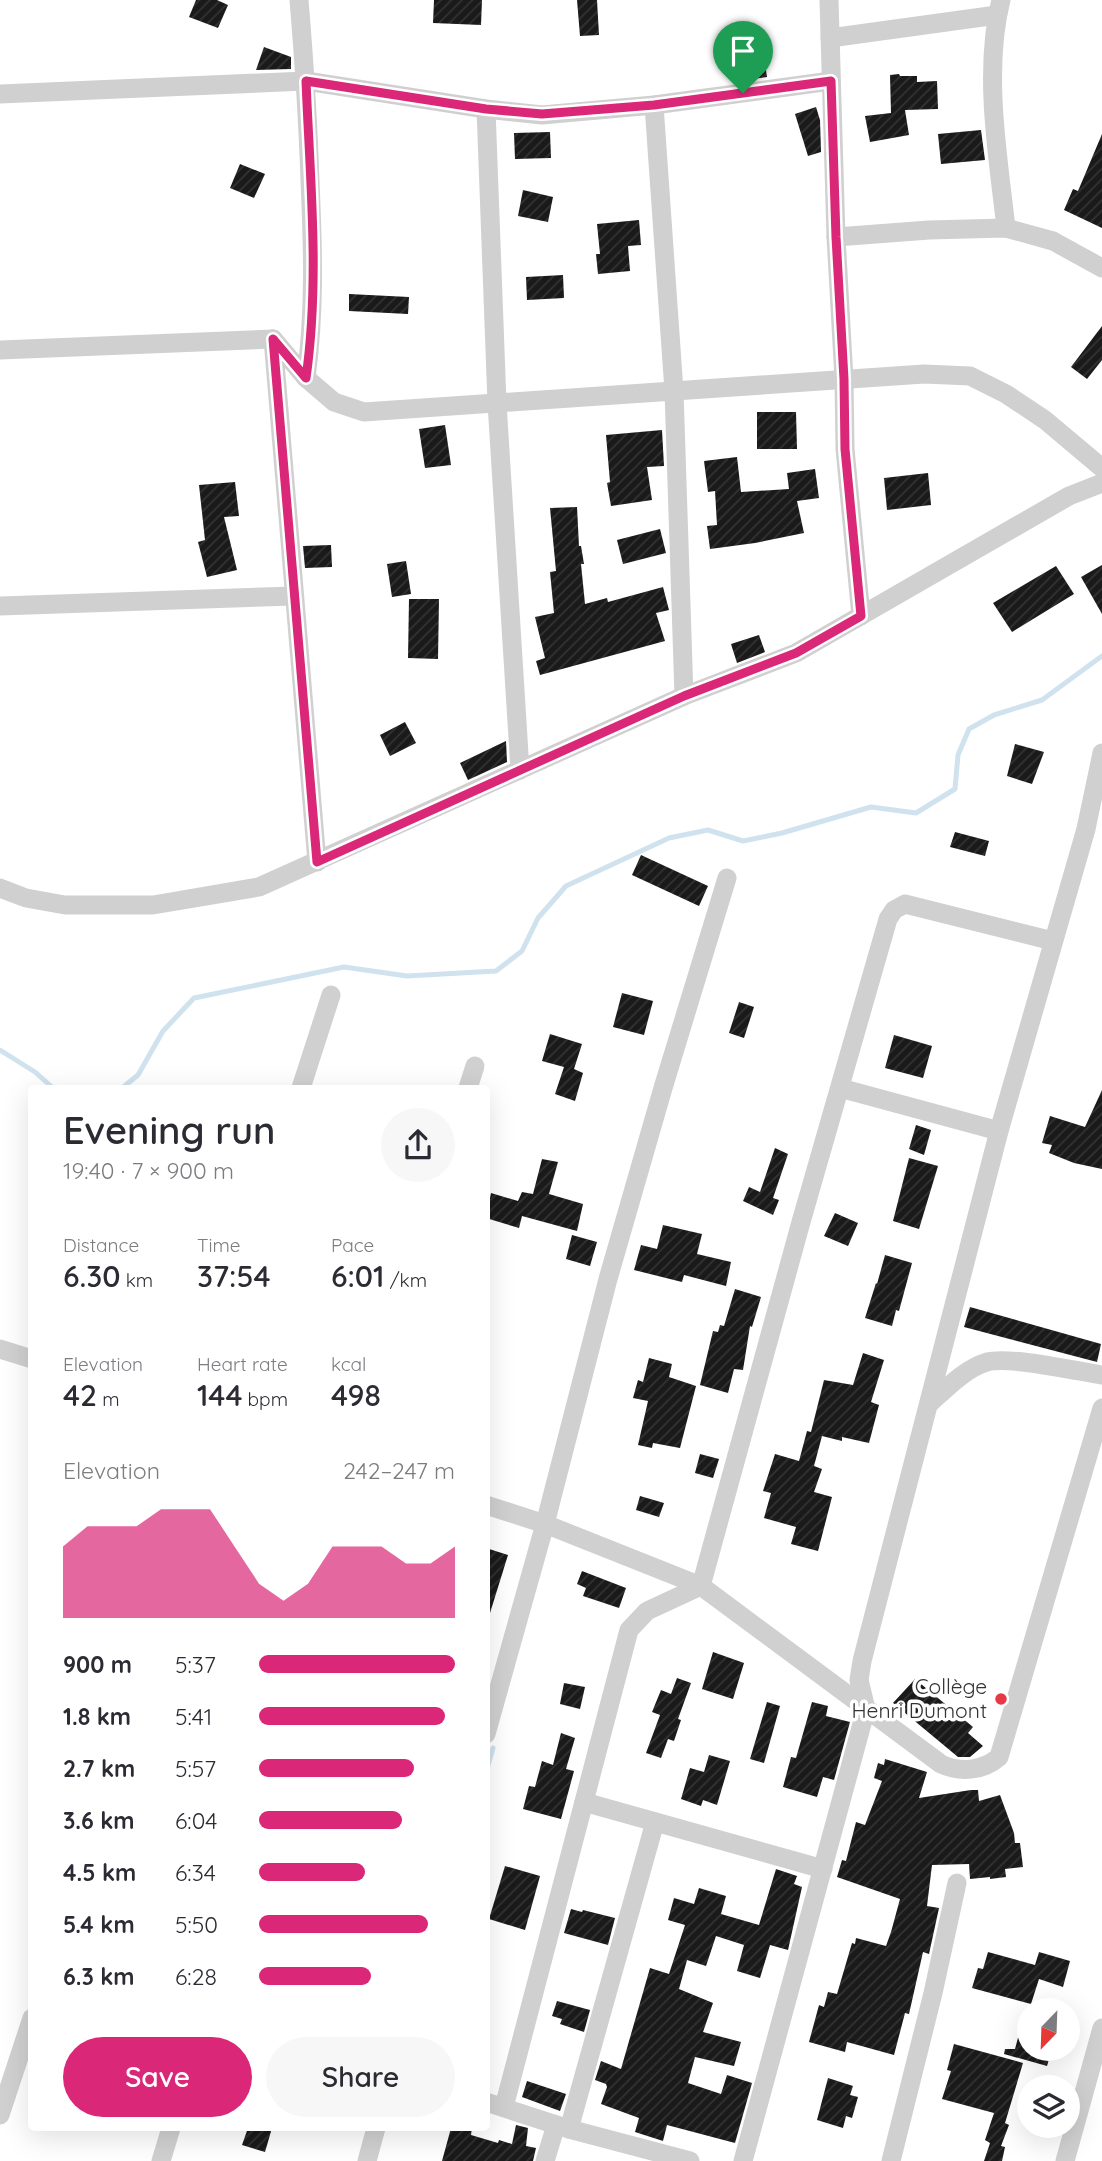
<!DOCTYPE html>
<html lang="en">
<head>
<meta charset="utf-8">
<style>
  body { margin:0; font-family:Quicksand,sans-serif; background:#f7f7f7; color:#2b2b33; height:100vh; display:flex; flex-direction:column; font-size:26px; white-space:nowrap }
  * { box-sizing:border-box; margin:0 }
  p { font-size:23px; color:#7c7c81 }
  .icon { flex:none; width:38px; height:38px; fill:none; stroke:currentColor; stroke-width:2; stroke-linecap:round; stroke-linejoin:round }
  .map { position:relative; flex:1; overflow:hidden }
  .side { position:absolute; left:28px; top:1085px; width:462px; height:1046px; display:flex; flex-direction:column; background:#fff; border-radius:7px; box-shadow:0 7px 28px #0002 }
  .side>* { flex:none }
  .needle { width:46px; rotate:203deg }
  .fabs { position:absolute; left:1017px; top:1998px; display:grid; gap:14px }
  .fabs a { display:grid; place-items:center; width:63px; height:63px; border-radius:50%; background:#fff; box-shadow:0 7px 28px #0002; font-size:35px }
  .pin { position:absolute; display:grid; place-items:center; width:60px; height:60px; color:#fff; margin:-72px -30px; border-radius:50% 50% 50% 0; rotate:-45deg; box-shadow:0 0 7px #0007 }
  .pin .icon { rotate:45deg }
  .round { display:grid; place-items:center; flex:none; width:74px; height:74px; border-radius:37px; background:#f7f7f7 }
  .head { display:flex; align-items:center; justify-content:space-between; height:119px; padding:0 35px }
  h1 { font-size:38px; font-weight:600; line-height:52px }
  .stats { display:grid; grid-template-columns:repeat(3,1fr); gap:10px; height:119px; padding:7px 35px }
  .stats div { display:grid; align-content:center }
  .stats b { font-size:30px; font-weight:600 }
  .stats small { font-size:19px; font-weight:400 }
  .stats p { font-size:19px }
  .chart { height:196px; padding:14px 35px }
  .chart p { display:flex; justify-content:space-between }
  .chart svg { width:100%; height:126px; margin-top:7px; fill:#db2777; opacity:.7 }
  .button { display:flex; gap:14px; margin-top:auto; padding:14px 35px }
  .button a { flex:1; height:80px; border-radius:42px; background:#db2777; color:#fff; font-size:28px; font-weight:600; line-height:80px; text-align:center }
  .button a+a { background:#f7f7f7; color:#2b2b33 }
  ul { padding:0 35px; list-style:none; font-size:23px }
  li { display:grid; grid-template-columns:112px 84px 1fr; align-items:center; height:52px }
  li i { height:18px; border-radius:9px; background:#db2777 }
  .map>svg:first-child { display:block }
</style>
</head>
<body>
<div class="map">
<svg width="1102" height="2161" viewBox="0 0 1102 2161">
  <defs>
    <pattern id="building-hatch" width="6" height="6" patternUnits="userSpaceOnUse" patternTransform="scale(1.75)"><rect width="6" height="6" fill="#1a1a1a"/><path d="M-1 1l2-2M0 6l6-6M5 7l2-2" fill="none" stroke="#333"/></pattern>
  </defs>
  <rect width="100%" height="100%" fill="#fff"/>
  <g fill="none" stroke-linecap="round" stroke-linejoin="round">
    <g stroke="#cfe2ee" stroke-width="5">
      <polyline points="0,1050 35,1072 53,1088"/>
      <polyline points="122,1088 138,1075 163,1031 194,998 344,967 407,976 496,971 522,951 538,918 566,886 669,838 708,830 743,841 782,833 871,807 916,813 955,789 958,755 969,729 994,715 1042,700 1102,656"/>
      <polyline points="486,1772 493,1748"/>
    </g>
  </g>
  <g fill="url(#building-hatch)">
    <polygon points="196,0 217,0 228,5 218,28 189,17"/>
    <polygon points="434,0 482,0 481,25 433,23"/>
    <polygon points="577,0 597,0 599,35 580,36"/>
    <polygon points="264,47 291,57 291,69 256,70"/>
    <polygon points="764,57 767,77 744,80 741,60"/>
    <polygon points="899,74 900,76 917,76 917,82 937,81 938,109 905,110 909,135 870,142 865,116 891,113 890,75"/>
    <polygon points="816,107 820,120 821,152 808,156 795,114"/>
    <polygon points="981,130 985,160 941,164 938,134"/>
    <polygon points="550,132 551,158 515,159 514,133"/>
    <polygon points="1102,134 1102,228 1064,210 1073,189 1078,191"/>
    <polygon points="240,164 265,174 254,198 230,188"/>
    <polygon points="523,190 553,197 548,222 518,216"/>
    <polygon points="639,220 641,245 628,246 630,271 598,274 596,254 600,254 597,224"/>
    <polygon points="563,275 564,298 527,300 526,277"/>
    <polygon points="349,294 409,297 408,314 349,311"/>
    <polygon points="1102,326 1102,360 1087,379 1071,367"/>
    <polygon points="757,412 796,412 797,449 757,449"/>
    <polygon points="445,425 451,465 425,468 419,429"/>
    <polygon points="662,430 664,466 647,467 652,500 611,506 607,483 610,482 606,435"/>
    <polygon points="737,457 741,492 789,489 787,473 815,469 819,498 797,501 804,533 755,543 710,549 707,526 717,525 715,491 708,492 704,461"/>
    <polygon points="928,473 931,505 887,510 884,478"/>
    <polygon points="235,482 239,516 224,517 237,570 207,577 198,542 205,540 199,485"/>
    <polygon points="577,507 579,546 581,546 584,564 581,564 585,604 607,598 608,602 663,587 669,610 656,613 665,641 540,675 536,661 545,658 535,617 554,613 550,572 556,571 550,508"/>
    <polygon points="660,529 666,553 623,564 617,540"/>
    <polygon points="331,545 332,567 305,568 303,546"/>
    <polygon points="406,561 411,594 392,597 387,564"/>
    <polygon points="1102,565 1102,614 1081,577"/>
    <polygon points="1056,566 1074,594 1012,632 993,603"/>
    <polygon points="409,599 439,599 438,659 408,658"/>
    <polygon points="759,635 765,652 737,663 731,644"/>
    <polygon points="405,722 416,743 390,756 380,735"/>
    <polygon points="506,741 507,762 468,780 460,763"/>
    <polygon points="1015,744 1044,752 1032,784 1007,776"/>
    <polygon points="955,832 989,841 985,856 950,847"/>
    <polygon points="641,855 708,886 699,906 632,875"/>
    <polygon points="622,993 653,1001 644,1035 613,1027"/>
    <polygon points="739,1002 754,1007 744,1038 729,1033"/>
    <polygon points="550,1034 582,1044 574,1069 583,1073 575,1101 555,1094 564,1067 542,1061"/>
    <polygon points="894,1035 932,1046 923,1078 885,1068"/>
    <polygon points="1102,1090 1102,1169 1074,1163 1049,1153 1052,1145 1042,1143 1050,1116 1085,1127"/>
    <polygon points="916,1125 931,1130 924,1155 909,1149"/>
    <polygon points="775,1148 788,1154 773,1198 779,1200 773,1215 743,1201 749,1187 760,1192"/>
    <polygon points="909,1158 938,1166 919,1229 893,1221"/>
    <polygon points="542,1159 558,1162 549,1194 583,1204 577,1231 522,1216 519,1228 486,1218 491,1193 518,1201 522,1192 533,1194"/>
    <polygon points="835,1213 858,1223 848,1246 824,1236"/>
    <polygon points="663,1225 702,1234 697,1254 731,1262 726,1286 684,1275 682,1282 634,1270 641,1245 657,1249"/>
    <polygon points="572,1235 597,1242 590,1266 566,1259"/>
    <polygon points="885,1255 912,1263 899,1311 896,1310 892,1326 865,1318 876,1283 877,1284"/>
    <polygon points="735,1289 761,1297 752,1327 750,1326 743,1370 734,1369 728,1393 700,1385 713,1331 718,1332 720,1325 724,1326"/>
    <polygon points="970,1307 1101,1344 1097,1362 964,1327"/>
    <polygon points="863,1353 884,1360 871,1402 879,1405 869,1443 842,1437 842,1441 822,1436 814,1466 822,1469 814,1492 832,1497 818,1551 791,1544 796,1527 764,1518 771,1493 763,1491 775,1454 799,1461 807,1431 811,1432 824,1380 853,1385"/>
    <polygon points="649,1358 672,1364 669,1377 696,1386 680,1448 653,1443 652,1448 638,1445 648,1401 633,1398 638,1380 643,1382"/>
    <polygon points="700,1454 719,1459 713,1478 695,1473"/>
    <polygon points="640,1496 664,1503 659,1517 636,1510"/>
    <polygon points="486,1548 508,1555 490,1613 486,1612"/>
    <polygon points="582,1571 626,1588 619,1608 583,1596 586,1588 577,1584"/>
    <polygon points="713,1652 744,1663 733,1699 702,1689"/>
    <polygon points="677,1678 691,1683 678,1719 681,1720 674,1741 668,1739 661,1758 646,1753 660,1715 652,1712 661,1690 671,1694"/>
    <polygon points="915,1679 973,1727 968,1733 983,1746 970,1757 958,1757 893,1703"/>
    <polygon points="564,1683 585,1687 580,1709 560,1704"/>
    <polygon points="767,1702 780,1706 764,1763 750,1759"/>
    <polygon points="812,1702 828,1706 826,1716 850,1722 834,1780 823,1777 817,1797 783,1787 791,1757 796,1758"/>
    <polygon points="561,1733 575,1738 566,1769 574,1771 561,1819 523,1809 529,1786 535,1787 542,1761 553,1765"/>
    <polygon points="709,1755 730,1761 717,1805 703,1800 701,1806 681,1799 690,1768 704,1772"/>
    <polygon points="885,1759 927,1772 919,1798 971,1790 978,1790 979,1801 1000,1795 1014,1833 1015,1843 1020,1843 1023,1867 1005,1869 1006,1877 990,1879 990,1877 970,1879 969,1864 932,1865 927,1906 939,1908 929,1954 923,1952 909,2014 905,2013 894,2055 847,2042 845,2052 809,2042 819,2005 824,2007 828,1992 837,1994 852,1943 855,1944 856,1938 886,1946 891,1932 900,1899 837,1877 842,1860 846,1861 856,1822 865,1825 882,1781 874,1778 878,1763 884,1765"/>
    <polygon points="505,1866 540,1876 525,1930 489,1919"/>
    <polygon points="776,1869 797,1876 794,1884 802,1887 788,1950 770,1945 760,1978 737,1971 744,1945 716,1936 706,1966 687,1960 679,1989 713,2003 703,2032 741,2042 734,2066 695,2057 688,2083 721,2094 727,2075 752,2083 735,2143 667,2125 663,2141 635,2132 639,2118 601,2104 607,2087 606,2084 595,2080 601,2061 621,2069 650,1968 669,1974 685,1925 668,1920 674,1898 694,1904 699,1888 726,1896 721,1914 759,1925"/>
    <polygon points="571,1909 582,1912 583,1910 615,1918 608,1945 564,1933"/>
    <polygon points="988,1952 1035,1965 1039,1952 1070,1961 1063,1987 1039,1979 1031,2004 972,1988 978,1968 983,1969"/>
    <polygon points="557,2001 590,2010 584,2032 560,2024 562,2019 552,2016"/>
    <polygon points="1024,2015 1029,2016 1029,2049 1052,2049 1047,2066 1004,2054 1005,2049 1015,2049"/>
    <polygon points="954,2044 1023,2063 1005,2123 1009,2125 1001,2146 1005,2147 1002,2161 984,2161 990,2143 985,2140 994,2113 942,2099 951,2071 947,2070"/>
    <polygon points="828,2078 853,2086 850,2095 858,2097 852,2118 846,2116 843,2128 817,2120"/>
    <polygon points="527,2081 566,2094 560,2111 522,2097"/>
    <polygon points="516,2125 528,2128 526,2146 536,2148 533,2161 442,2161 451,2128 472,2128 471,2135 498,2143 499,2140 512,2144"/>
    <polygon points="248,2128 272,2128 265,2152 242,2145"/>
  </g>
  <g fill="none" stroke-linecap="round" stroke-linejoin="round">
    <g stroke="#d0d0d0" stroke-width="19">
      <path d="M 299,0 C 304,60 308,121 310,181 C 313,248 315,311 306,378"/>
      <polyline points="829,0 836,237 844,379 845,449 861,616"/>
      <path d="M 1001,0 C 983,71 998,156 1006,228"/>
      <polyline points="830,38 997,15"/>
      <polyline points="0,94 306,81 486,109 542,115 654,105 831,81"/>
      <polyline points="654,105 674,391 684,696"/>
      <polyline points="486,109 497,403 520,770"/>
      <polyline points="836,237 929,230 1006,228 1053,241 1102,268"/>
      <polyline points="273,339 306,378 334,402 364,412 924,374 970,376 1006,394 1045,420 1102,468"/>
      <polyline points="273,339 317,862"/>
      <polyline points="0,350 273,339"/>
      <polyline points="0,606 294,596"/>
      <polyline points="0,888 26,898 65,905 153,905 259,887 684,696 796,653 1069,496 1102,483"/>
      <polyline points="301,1088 331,995"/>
      <polyline points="468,1088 475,1066"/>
      <polyline points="840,1088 999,1131"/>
      <polyline points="0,1349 32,1359"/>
      <path d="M 929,1404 C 946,1389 964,1369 987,1362 C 1009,1356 1076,1371 1102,1375"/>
      <path d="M 486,1505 L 545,1524 L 701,1586 L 941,1764 C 960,1773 983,1771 999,1757 L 1102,1408"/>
      <polyline points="486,1734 545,1524 608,1279 663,1088 727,878"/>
      <polyline points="584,1802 823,1869"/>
      <polyline points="486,2102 569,2129 690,2161"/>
      <polyline points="504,2107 629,1630 647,1611 701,1586 801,1222 888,919 894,910 905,904 1053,941"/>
      <polyline points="0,2115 32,2018"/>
      <polyline points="569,2129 655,1822"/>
      <polyline points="161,2161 171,2128"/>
      <polyline points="367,2161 376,2128"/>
      <polyline points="545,2161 556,2125"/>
      <polyline points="743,2161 866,1709 859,1680 862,1661 999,1131 1086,829 1102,753"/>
      <polyline points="891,2161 933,1993 957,1883"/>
      <polyline points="1065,2161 1102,2028"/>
    </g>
  </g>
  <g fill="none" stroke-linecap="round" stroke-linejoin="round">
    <g stroke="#fff" stroke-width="14">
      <path id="route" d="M 306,81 L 486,109 L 542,114 L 654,105 L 831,81 L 836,237 L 844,379 L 845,449 L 861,616 L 796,653 L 684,696 L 317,862 L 273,339 L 306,378 C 320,279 310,180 306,81 Z"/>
    </g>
    <use href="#route" stroke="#db2777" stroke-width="9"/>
  </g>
  <circle fill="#e63946" stroke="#fff" stroke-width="2.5" cx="1001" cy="1699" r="7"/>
  <g text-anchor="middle" stroke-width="7" stroke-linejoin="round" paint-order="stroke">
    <g font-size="21" fill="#333" stroke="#fff" text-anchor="end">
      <text x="987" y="1694">Collège<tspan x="987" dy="24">Henri Dumont</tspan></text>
    </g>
  </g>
</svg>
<div class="fabs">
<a><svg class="needle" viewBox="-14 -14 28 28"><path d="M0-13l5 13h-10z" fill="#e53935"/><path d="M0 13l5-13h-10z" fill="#7c7c81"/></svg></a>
<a><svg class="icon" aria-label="layers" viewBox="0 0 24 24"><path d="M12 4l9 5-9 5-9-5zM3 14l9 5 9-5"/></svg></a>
</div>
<div class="pin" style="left:743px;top:93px;background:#1e9e55"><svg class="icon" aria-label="arrive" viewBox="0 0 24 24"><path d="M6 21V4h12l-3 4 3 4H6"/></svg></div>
<section class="side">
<div class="head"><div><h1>Evening run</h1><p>19:40 · 7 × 900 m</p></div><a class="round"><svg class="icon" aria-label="share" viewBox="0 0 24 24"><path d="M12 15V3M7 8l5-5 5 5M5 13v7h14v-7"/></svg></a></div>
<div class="stats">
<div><p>Distance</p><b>6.30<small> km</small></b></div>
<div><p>Time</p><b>37:54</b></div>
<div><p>Pace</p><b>6:01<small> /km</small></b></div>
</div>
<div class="stats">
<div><p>Elevation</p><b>42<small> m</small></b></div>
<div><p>Heart rate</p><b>144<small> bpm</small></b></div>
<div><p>kcal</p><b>498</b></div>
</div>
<div class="chart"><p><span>Elevation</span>242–247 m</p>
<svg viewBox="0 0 160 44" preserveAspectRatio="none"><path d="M0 44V19L10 12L20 12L30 12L40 6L50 6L60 6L70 19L80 32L90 38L100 32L110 19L120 19L130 19L140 25L150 25L160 19V44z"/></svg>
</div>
<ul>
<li><b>900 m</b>5:37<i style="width:100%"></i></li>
<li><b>1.8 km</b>5:41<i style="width:95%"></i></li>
<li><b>2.7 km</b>5:57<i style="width:79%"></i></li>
<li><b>3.6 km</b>6:04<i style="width:73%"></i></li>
<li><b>4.5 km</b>6:34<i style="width:54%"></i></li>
<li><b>5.4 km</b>5:50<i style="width:86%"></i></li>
<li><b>6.3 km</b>6:28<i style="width:57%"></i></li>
</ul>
<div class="button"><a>Save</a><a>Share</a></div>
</section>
</div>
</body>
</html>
